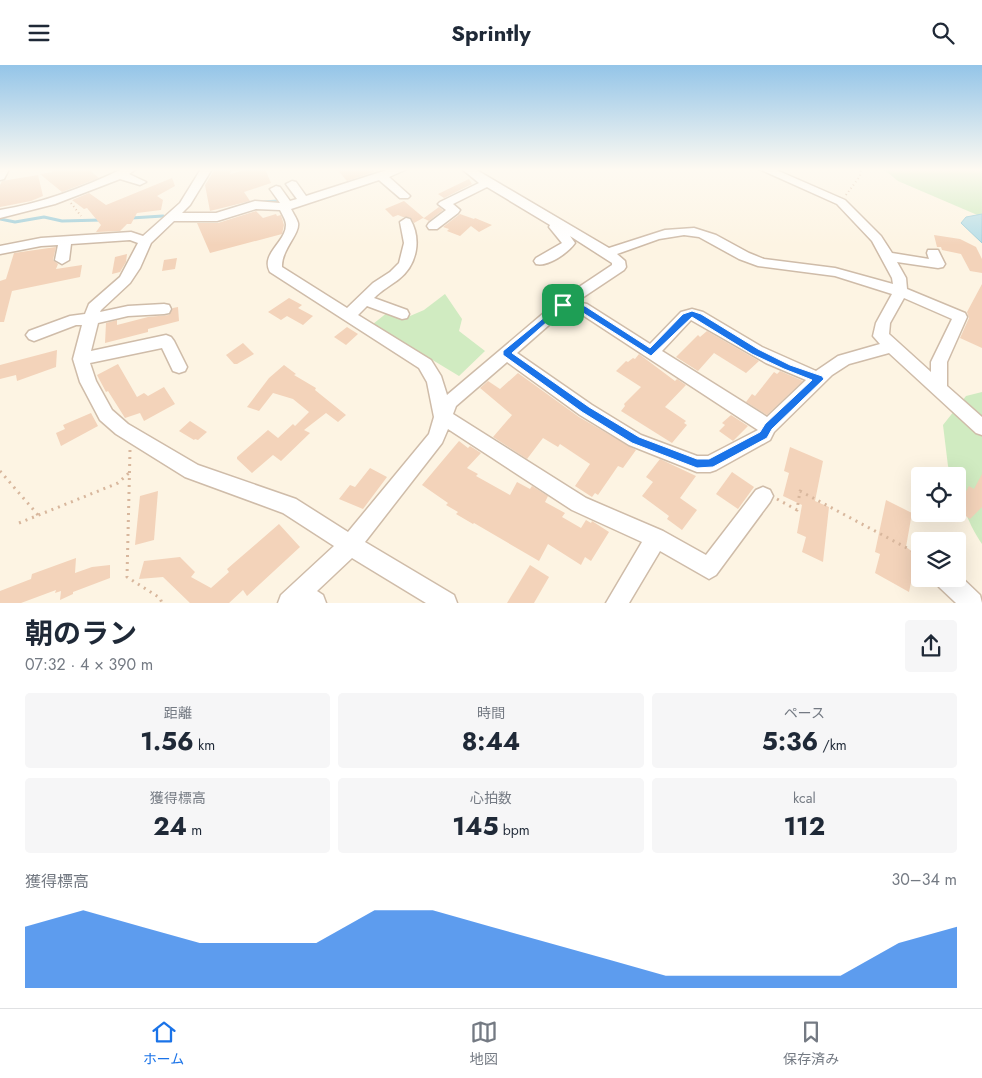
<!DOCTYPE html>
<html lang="ja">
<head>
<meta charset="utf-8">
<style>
  body { margin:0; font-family:Jost,"Noto Sans JP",sans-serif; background:#f6f6f7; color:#1f2937; height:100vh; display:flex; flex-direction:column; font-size:19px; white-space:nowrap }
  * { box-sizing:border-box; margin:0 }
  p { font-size:16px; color:#747a83 }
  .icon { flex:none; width:28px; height:28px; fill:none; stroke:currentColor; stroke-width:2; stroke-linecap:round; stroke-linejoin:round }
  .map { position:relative; height:538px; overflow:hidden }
  .details { display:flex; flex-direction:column; background:#fff; flex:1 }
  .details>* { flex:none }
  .fabs { position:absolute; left:911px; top:402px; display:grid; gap:10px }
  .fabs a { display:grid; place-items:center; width:55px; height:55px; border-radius:5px; background:#fff; box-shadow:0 5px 20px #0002; font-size:25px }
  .pin { position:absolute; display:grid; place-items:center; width:42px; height:42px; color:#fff; margin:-21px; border-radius:10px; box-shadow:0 2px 8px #0006 }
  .round { display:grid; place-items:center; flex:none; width:52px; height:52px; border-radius:5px; background:#f6f6f7 }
  .head { display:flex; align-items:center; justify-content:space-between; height:85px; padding:0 25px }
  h1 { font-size:28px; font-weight:700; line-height:38px }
  .stats { display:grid; grid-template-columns:repeat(3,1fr); gap:8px; height:85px; padding:5px 25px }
  .stats div { display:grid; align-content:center; border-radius:5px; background:#f6f6f7; text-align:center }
  .stats b { font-size:25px; font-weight:700 }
  .stats small { font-size:14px; font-weight:400 }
  .stats p { font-size:14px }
  .chart { height:140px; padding:10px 25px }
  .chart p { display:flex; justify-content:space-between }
  .chart svg { width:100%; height:90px; margin-top:5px; fill:#1a73e8; opacity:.7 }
  header { display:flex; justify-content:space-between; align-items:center; height:65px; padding:0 25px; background:#fff; font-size:22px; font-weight:700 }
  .tabs { display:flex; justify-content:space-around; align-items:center; height:70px; border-top:1px solid #e0e1e3; background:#fff; font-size:14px; color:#747a83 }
  .tabs a { display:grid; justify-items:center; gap:2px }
  .tabs .on { color:#1a73e8 }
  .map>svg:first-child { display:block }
</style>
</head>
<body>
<header><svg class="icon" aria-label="menu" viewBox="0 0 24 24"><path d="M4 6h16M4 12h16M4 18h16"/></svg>Sprintly<svg class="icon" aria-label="search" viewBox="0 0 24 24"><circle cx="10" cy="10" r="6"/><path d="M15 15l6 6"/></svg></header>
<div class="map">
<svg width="982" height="538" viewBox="0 0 982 538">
  <rect width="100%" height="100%" fill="#fdf4e3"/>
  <g fill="#d0ebc1">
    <polygon points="883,104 982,104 982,152 898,116"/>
    <polygon points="445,229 462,254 459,266 485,286 459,311 373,259 388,247 403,254 424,245"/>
    <path d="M 982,327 L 982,479 C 969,460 958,434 958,411 L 952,411 L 948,401 L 943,360 L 966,331 Z"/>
  </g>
  <polygon fill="#b7dee7" stroke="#9dcdd9" points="982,149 982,178 961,158 966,152"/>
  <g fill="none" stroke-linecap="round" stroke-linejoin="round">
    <g stroke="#9dcdd9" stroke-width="3">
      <polyline points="263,137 278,136"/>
      <polyline points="131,153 163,151"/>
      <polyline points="0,154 15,157 44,152 62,156 101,155"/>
    </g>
  </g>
  <g fill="#f3d3ba">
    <polygon points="50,104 88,104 99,113 62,127 40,109 53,107"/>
    <polygon points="215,104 233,104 230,109 250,104 265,104 271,118 244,127 250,136 210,146 205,120"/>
    <polygon points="337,104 374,104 374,107 347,116"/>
    <polygon points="38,110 43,131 31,136 0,142 0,120 2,116"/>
    <polygon points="172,113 175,121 157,131 163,135 161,145 137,148 131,159 127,159 120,166 96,167 101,160 87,143 84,144 72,135 89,128 106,140"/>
    <polygon points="469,114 472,119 444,133 438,129"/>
    <polygon points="404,136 424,153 439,142 443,145 429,156 423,153 414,158 410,152 403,152 398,150 393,152 385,144"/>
    <polygon points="256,146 263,153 276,149 277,151 281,150 284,160 282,169 210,188 197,158 218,158"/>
    <polygon points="460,149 474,154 475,153 492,160 479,167 471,161 460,171 447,166 449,164 443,162"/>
    <polygon points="934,170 960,174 976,182 982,194 982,208 970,206 961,189 942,185 941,182 937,182"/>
    <polygon points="56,182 53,195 58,199 56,204 82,200 80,212 12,226 4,257 0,257 0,216 6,214 14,188"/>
    <polygon points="127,189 126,197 120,207 112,209 115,192"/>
    <polygon points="177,193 175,204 162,206 164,195"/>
    <polygon points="982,219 982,283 960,273 969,253 967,247"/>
    <polygon points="289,233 302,240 298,243 313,251 303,260 287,251 281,255 268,247"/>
    <polygon points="178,242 179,256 148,264 148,267 105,278 106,258 117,255 117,260 148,252 169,250 173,243"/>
    <polygon points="347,262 358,269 346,280 334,272"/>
    <polygon points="707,266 759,296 746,308 714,288 698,306 676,292 698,270 700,272"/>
    <polygon points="243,278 254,289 237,299 234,299 226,290"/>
    <polygon points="57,285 56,302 17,316 16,310 0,314 0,300"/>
    <polygon points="639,289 675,316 677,314 686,320 665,342 686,356 684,358 687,360 672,378 621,346 625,341 624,339 641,322 616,306 626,296 628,297 633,293 635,294"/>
    <polygon points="118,299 137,332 144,328 148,331 164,322 175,339 144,356 140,348 125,353 108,326 106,327 97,310"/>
    <polygon points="284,300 296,309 294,310 316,323 315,325 346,350 338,357 326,348 304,365 310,368 281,396 273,390 252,408 237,394 237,392 268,365 278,373 293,359 295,361 309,347 293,334 273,328 259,346 247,342 269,313"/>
    <polygon points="780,306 803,316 767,350 746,337 752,329 755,331 774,307 777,309"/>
    <polygon points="518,308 579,352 636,385 623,403 618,401 598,430 595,428 592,432 575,421 590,399 560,379 558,382 543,373 527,394 493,372 512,350 480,323 488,316 500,324"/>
    <polygon points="91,348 98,361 61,381 56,368 65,364 63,360"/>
    <polygon points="731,350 748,361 733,376 719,366 725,360 722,358"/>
    <polygon points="190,356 207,367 198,375 195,374 194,375 179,366"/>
    <polygon points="459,376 468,383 470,381 481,388 467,403 478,409 476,411 510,430 517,417 530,424 532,421 548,431 545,437 565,448 562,452 581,463 586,455 591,458 592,456 609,467 591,496 585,492 581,500 548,479 539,496 474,458 473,459 456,449 458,447 446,440 448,438 422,420"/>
    <polygon points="790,382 823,396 815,436 829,442 823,497 802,487 806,472 797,468 802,440 783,431 789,408 784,406"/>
    <polygon points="660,394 696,411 680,433 697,445 682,465 667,454 669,451 642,431 653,417 646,412"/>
    <polygon points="370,403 387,412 363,444 339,434 350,420 355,422"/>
    <polygon points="732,407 754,422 738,444 716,429"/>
    <polygon points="982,409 982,442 970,454 963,449 958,453 958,441 969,421 974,424"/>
    <polygon points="158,426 154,475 135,480 140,431"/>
    <polygon points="886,435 912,448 906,482 917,490 909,527 875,508 880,489 875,487"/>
    <polygon points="279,459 300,482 247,531 243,525 229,538 190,538 163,512 139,514 144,496 180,492 195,507 191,512 211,523 229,507 227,504"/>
    <polygon points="76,493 75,508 92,502 110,500 110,513 73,527 73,529 60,535 61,526 55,528 56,525 21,538 0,538 0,526 31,514 32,509"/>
    <polygon points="530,500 549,512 534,538 507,538"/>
  </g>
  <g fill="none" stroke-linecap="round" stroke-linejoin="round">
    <g stroke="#cfbca9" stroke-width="3">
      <g id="street">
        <polygon points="0,104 9,104 4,114 0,115"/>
        <path d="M 122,104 L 136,104 L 129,109 L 146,117 L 140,120 L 120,114 L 55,139 L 0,153 L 0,145 C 43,138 82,123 122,104 Z"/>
        <path d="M 201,104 L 212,104 L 190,140 L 182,148 L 216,148 L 255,136 L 280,138 L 270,124 L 276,121 L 280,122 L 290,136 L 297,134 L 286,119 L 292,116 L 296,117 L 306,131 L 390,104 L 407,104 L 389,112 L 408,129 L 410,131 L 408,133 L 400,133 L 379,115 L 291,144 C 293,148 297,154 298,158 C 300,169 281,185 282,202 L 347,243 L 373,218 L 390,207 L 399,198 L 404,178 L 400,157 L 406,153 L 410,154 C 422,174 417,200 399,214 C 390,221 382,225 374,233 L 407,245 L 409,249 L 407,253 L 402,254 L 367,241 L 358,250 L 431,295 L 441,311 L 447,330 L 558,236 L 612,200 L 612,198 L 570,171 L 575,178 C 568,188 548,202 536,199 L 534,196 L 536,193 L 562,178 L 549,162 L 550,160 L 487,122 L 453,139 L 460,145 L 458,148 L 437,164 L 429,164 L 427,161 L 429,158 L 446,145 L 438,139 L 440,137 L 479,118 L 462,104 L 475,104 L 609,183 L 665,165 L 694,163 L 716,170 L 749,188 L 764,194 L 835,203 L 893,219 L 892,213 L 872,176 L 837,139 L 759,104 L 774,104 L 845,135 L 881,171 L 892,188 L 929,194 L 927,188 L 928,185 L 938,185 L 945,199 L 943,202 L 938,203 L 897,197 L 906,213 L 907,224 L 965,248 L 967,252 L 947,297 L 947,321 L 982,352 L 982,370 L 976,368 L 889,288 L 849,299 L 832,310 L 774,367 L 770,375 L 716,405 L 710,407 L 697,407 L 629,380 L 580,350 L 507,297 L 456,341 L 453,349 L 586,433 L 663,466 L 706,490 L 756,425 L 763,422 L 770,425 L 773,431 L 770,437 L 716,510 L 709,514 L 660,486 L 629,538 L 606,538 L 642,477 L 572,445 L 448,364 L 442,378 L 365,477 L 454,530 L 457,538 L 426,538 L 352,493 L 317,526 L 323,530 L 326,538 L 278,538 L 281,530 L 334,481 L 283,448 L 185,412 L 116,369 L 100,355 L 80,317 L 73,294 L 82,260 L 76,260 L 34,276 L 29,274 L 26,270 L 29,266 L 70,251 L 85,249 L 89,239 L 120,212 L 138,178 L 130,175 L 71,179 L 69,195 L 62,199 L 55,195 L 58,180 L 41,181 L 0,189 L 0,181 L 41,173 L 131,167 L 143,171 L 180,138 ZM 256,144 L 280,145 C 282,149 286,155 286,160 C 286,177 260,189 270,207 L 419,303 L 427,317 L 434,352 L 429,369 L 348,467 L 296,434 L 198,400 L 128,359 L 112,345 L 96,316 L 90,298 L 162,283 L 173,306 L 179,308 L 185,306 L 187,302 L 174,276 L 171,272 L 166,270 L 91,286 L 98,258 L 128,251 L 164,249 L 169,248 L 171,244 L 169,240 L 164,239 L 128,241 L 100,247 L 101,245 L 130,218 L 140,203 L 151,178 L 174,156 L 217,156 ZM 684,170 L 699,172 L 739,194 L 758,201 L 835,211 L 892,229 L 876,258 L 873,271 L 880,279 L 838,291 L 816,306 L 762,282 L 703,247 L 692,244 L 681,247 L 650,279 L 587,239 L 576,237 L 624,205 L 626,202 L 625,196 L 617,189 L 659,174 ZM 904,233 L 952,254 L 931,297 L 931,307 L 889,269 L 890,258 ZM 566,245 L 578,247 L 758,365 L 708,391 L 697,391 L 641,370 L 592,340 L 517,288 ZM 691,255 L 766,298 L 806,315 L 767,352 L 662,286 Z"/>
        <polygon points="958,509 980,530 982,538 956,538 939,522 936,514 958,514"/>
      </g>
    </g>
    <g stroke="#d8b79d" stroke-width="2" stroke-dasharray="1 3" stroke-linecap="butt">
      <polyline points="846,130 860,111 861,104"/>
      <polyline points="71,138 81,151"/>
    </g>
    <g stroke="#d8b79d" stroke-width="3" stroke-dasharray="2 5" stroke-linecap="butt">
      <polyline points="130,385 127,512 160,533 162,538"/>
      <polyline points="0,406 38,450"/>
      <polyline points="777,434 797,445 800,426 920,490"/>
      <polyline points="19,458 118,418 130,407"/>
    </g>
    <use href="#street" fill="#fff" fill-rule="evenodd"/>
  </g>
  <linearGradient id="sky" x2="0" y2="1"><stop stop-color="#94c5e8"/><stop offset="0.58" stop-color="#fefaf2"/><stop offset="1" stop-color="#fefaf2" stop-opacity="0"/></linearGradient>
  <rect width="982" height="180" fill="url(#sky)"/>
  <path fill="#1a73e8" stroke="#fff" fill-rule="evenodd" d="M 563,237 L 585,241 L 650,283 L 683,249 L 692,246 L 701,249 L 758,284 L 790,300 L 822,311 L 824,314 L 772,364 L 767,373 L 713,402 L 697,403 L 632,378 L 582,347 L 503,290 L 503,286 ZM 564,242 L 580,246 L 651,291 L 692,252 L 752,289 L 784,304 L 812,315 L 765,359 L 760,367 L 709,394 L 697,394 L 639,372 L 589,342 L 512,288 Z"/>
</svg>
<div class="fabs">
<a><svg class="icon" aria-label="locate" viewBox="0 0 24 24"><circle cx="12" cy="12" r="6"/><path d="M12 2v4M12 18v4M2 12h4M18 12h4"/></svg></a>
<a><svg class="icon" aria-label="layers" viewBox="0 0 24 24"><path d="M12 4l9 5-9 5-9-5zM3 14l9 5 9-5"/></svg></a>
</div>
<div class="pin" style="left:563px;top:240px;background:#1e9e55"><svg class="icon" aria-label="arrive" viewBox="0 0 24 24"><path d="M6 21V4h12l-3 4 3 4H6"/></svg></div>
</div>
<section class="details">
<div class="head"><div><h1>朝のラン</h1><p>07:32 · 4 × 390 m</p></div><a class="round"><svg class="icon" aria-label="share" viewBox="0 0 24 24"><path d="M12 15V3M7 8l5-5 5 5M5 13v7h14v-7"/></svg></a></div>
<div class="stats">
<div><p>距離</p><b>1.56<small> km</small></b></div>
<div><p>時間</p><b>8:44</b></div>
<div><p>ペース</p><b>5:36<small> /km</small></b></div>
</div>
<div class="stats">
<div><p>獲得標高</p><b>24<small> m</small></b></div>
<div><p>心拍数</p><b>145<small> bpm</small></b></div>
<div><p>kcal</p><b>112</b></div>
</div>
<div class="chart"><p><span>獲得標高</span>30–34 m</p>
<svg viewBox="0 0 160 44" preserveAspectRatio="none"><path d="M0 44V14L10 6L20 14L30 22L40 22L50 22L60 6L70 6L80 14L90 22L100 30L110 38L120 38L130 38L140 38L150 22L160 14V44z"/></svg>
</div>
</section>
<nav class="tabs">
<a class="on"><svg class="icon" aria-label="home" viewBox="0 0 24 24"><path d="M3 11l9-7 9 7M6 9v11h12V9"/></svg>ホーム</a>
<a><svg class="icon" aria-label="map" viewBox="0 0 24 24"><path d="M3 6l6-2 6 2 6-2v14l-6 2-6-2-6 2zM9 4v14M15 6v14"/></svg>地図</a>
<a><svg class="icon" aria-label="saved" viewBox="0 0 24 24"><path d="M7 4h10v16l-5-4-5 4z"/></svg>保存済み</a>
</nav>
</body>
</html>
